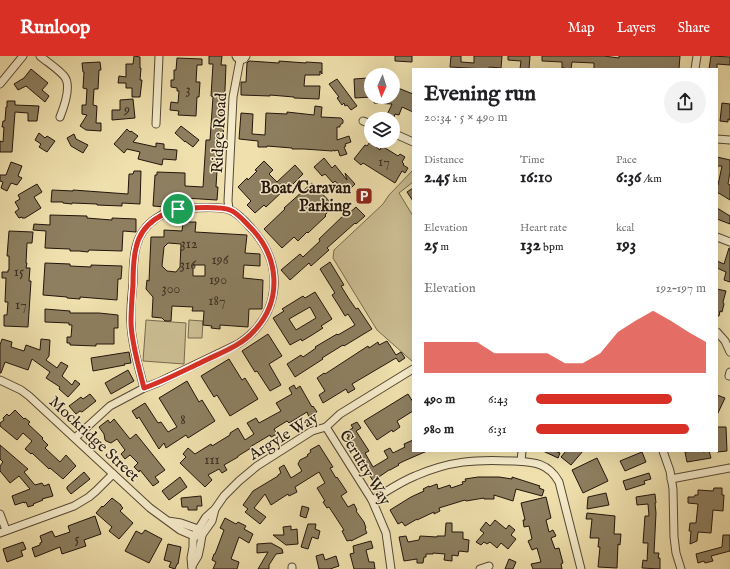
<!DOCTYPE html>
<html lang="en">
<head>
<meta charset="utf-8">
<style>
  body { margin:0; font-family:"IM FELL English",serif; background:#f2f2f2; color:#202124; height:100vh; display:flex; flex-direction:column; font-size:15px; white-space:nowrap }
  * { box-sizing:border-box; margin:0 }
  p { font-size:13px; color:#757577 }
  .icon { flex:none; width:22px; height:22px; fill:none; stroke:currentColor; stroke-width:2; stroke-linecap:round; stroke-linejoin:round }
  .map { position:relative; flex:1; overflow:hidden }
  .drawer { position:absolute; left:412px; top:12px; width:306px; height:384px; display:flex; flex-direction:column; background:#fff; border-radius:0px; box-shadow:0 4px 16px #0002 }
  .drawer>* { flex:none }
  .needle { width:26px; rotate:183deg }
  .tools { position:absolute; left:364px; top:12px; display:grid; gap:8px }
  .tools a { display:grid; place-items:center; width:36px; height:36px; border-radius:50%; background:#fff; box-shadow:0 4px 16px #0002; font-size:20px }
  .pin { position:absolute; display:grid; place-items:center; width:34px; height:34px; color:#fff; margin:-17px; border:2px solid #fff; border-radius:50%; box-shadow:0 1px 4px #0007 }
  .round { display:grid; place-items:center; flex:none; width:42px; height:42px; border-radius:21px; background:#f2f2f2 }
  .overview { display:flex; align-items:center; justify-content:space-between; height:68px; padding:0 12px }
  h1 { font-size:22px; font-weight:700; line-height:30px }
  .stats { display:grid; grid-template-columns:repeat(3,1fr); gap:6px; height:68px; padding:4px 12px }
  .stats div { display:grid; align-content:center }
  .stats b { font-size:17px; font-weight:700 }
  .stats small { font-size:11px; font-weight:400 }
  .stats p { font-size:11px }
  .chart { height:112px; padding:8px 12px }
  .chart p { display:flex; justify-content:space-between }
  .chart svg { width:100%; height:72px; margin-top:4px; fill:#d93025; opacity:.7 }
  ul { padding:0 12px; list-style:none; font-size:13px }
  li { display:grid; grid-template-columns:64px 48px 1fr; align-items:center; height:30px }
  li i { height:10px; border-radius:5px; background:#d93025 }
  header { display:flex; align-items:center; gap:24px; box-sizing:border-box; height:56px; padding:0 20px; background:#d93025; color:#fff }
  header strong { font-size:19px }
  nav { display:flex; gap:22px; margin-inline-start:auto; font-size:14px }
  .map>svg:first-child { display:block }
</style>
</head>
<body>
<header>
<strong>Runloop</strong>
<nav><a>Map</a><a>Layers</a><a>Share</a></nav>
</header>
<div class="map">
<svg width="730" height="513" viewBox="0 0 730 513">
  <rect width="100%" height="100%" fill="#efe0ad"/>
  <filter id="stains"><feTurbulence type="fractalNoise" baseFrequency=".005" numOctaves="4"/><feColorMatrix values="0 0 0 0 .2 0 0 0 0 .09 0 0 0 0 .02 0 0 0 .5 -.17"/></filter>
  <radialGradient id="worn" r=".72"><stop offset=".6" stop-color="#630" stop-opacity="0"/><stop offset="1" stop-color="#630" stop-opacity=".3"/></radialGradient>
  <g fill="#ccbd92" stroke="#78694f">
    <polygon points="413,114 413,126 399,137 413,160 413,306 377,274 333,202 334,194 383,148 389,139"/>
    <polygon points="146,264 186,267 184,308 143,305"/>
    <polygon points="189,264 203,265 202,282 188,282"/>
  </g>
  <g fill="#8d7f60" stroke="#23150c" fill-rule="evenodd">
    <polygon points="134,0 140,1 140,12 141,12 140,24 142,24 140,41 132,41 132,32 126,32 126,27 118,27 119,20 126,21 126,8 133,8"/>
    <polygon points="209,0 222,0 221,9 226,9 223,82 219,82 216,131 218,131 217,144 184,142 184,144 166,143 166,151 153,150 155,119 157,119 157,116 185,117 185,130 203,131 206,84 210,84 213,41 211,40 213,8 209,8"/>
    <polygon points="395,0 412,0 412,6 395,5"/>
    <polygon points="451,0 461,0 461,6 474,7 474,0 502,0 501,12 489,11 489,13 485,13 450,11"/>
    <polygon points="508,0 530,0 529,13 520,13 521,5 508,4"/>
    <polygon points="542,0 604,0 619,2 619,0 680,0 679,13 594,13 594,7 572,6 571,13 562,12 562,6 542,5"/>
    <polygon points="711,0 730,1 730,9 717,8 717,13 709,13"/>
    <polygon points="177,2 202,3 202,9 197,9 196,26 200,26 199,41 197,41 196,60 178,59 179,55 170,54 171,46 178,47 179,35 177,35 177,32 171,31 171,24 174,24 174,14 176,14"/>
    <polygon points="249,5 279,7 279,5 306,7 306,6 322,7 322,18 320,15 320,19 305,19 304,30 320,30 319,43 294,42 294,41 270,39 270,40 241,39 241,26 246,26 247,7"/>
    <polygon points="100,6 101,14 99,14 98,33 94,33 93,49 97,50 96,67 101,67 101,75 86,74 80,70 87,59 82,58 82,49 86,49 87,33 83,32 84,16 83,16 82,7"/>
    <polygon points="31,13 48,27 42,34 49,40 45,46 26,30 18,34 14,28 24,22"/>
    <polygon points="368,22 369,34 371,34 371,41 355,42 354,23"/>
    <polygon points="337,23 357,50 351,54 347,49 345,50 344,47 342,49 337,42 339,41 329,28"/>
    <polygon points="398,32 413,38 413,56 402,51 399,59 395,58 393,64 386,61 392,48 374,47 375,41 394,41"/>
    <polygon points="133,43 135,62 112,64 112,54 120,54 120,44"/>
    <polygon points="7,45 15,45 15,49 39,50 37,65 28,65 28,57 15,56 12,96 0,96 0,85 3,86 4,71 2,71 3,65 5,65 6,51 7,51"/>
    <polygon points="722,47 730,48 730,64 728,63 728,66 720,65"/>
    <polygon points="315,50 322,51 321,61 341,62 343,64 343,67 340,69 340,71 337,71 337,84 349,80 351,86 345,88 346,90 344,91 347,98 340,100 338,94 334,95 334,94 332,95 304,93 292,93 292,92 267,90 267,91 258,91 258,85 239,83 241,57 253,58 252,78 265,79 266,57 287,58 287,56 314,59"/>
    <polygon points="181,70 199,84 193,91 185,85 185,86 175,77"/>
    <polygon points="127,73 130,76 131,75 138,80 133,86 156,91 156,87 164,88 164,93 177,94 176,104 163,103 162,109 138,103 140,96 127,93 124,97 114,88"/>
    <polygon points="39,77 45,82 47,80 55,85 47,96 39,91 41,88 35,84"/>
    <polygon points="74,78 76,83 88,89 83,97 71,90 67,82"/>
    <polygon points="370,86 380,94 382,90 398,100 400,98 405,101 402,106 404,108 403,109 408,112 405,117 402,115 395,127 363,107 361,109 354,103 365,89 367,90"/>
    <polygon points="717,101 730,104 730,116 728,128 730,129 730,144 717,136 717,128 718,129 722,110 717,110"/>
    <polygon points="324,102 332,112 335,109 347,124 345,117 355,128 346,137 335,125 333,127 325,118 322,120 314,111"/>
    <polygon points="264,105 273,114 269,118 277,126 295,109 303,118 286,135 284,134 266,151 264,149 255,157 247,149 251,145 238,131 247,122 248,124 257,115 255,114"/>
    <polygon points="11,106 22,110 18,120 22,122 17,129 11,127 7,135 1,132 3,126 0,125 0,119 6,119"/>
    <polygon points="134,115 141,115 140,148 122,147 122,150 97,149 97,148 72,147 72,148 63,147 63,146 51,146 52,134 73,135 73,134 128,138 129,118 133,118"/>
    <polygon points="312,127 334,150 325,159 326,160 308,177 307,176 298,185 294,181 282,192 264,173 285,153 284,152"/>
    <polygon points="37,128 42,136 34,141 41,152 25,162 22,162 22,161 19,162 15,156 19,153 15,146 20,143 18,139"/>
    <polygon points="413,132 413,145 407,136"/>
    <polygon points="356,151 365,160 356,168 355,167 336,184 327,192 329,194 311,210 309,207 290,224 281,214 300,198 303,201 320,185 319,183 346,157 347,159"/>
    <polygon points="717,152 730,160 730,168 717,163"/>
    <polygon points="50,159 87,160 87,162 99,163 112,164 112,162 136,163 136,176 123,175 122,195 89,194 88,196 79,195 70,195 70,193 45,192 46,175 33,174 34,168 50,169"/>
    <path d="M 183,166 L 196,166 L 195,176 L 247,179 L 245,197 L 260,198 L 260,210 L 244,209 L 243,222 L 263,224 L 262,253 L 249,253 L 248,271 L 220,269 L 220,273 L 211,272 L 212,270 L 203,269 L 204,255 L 192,255 L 193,251 L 172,250 L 171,265 L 165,265 L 162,262 L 152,261 L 153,241 L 146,233 L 147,224 L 149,225 L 151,181 L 164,181 L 164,174 L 182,175 ZM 168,187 L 181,188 L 180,211 L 176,216 L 167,215 L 162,210 L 164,191 ZM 193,209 L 205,209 L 205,220 L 193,220 Z"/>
    <polygon points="9,175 33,176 32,187 27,187 26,207 27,207 26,212 30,212 29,225 31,225 28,271 4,270 4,259 7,259 8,246 5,246 6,222 2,222 2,216 8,216 8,214 9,214 9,200 7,200"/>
    <polygon points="729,192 730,192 730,226 724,224 726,216 717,212 717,205 724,208"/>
    <polygon points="330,206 344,229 341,230 349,243 356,253 358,252 372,273 344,290 343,289 322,302 323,303 295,321 287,308 301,299 303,301 316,292 315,291 337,278 338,279 355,269 348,258 345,260 339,250 332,239 335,237 320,213"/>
    <polygon points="45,207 70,208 70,210 91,211 91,209 122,210 121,223 118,223 117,244 80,241 80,243 67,242 67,241 43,239"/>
    <polygon points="717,233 726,235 723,246 724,248 722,256 720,255 719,260 717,260"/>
    <path d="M 315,236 L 332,263 L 321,270 L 323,272 L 312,279 L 302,285 L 301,283 L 290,289 L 273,262 L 284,255 L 282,253 L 303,240 L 305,242 ZM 310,251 L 316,262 L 296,274 L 289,263 Z"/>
    <polygon points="45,253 70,255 70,257 99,257 118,259 118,272 114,272 114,288 96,288 96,290 70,289 70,287 67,287 67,281 71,281 72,269 69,269 69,267 45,266"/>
    <polygon points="268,278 282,300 269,308 281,329 270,335 257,315 255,316 242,295"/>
    <polygon points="2,283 12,286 11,291 24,295 26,289 40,294 41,283 50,284 49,300 46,304 57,312 61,306 68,310 62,320 72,329 75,324 80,328 68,341 59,333 60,331 46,322 50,316 32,303 28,314 5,306 1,317 0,317 0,289"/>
    <polygon points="387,285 396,299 401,296 405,302 399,306 396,302 352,328 355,333 348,337 346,333 323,347 319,339 325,335 317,322 324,317 325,318 368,290 369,292 378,286 379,289"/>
    <polygon points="129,296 131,307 124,308 125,309 93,315 91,302"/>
    <polygon points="229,303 242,324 245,322 258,343 230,360 217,339 214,341 201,320"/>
    <polygon points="128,314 134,325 111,338 105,327"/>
    <polygon points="187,325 199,346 202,344 215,365 188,382 186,379 166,392 164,387 159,393 139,361 137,363 132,355 145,347 158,367 161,366 168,376 177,371 159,342"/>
    <polygon points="294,329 296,333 300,330 312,351 313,350 317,356 309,361 307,356 289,367 287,365 274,373 277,378 271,381 270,379 250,391 251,392 238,400 238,401 224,409 227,414 222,417 219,413 208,419 212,424 205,431 180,407 186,401 183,398 188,392 195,398 211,388 212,390 230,379 230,377 238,372 245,384 254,378 247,367 256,362 259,367 281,355 276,347 292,338 289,332"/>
    <polygon points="90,338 96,345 82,356 80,355 76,358 69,350 81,341 83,343"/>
    <polygon points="408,338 413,346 413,355 397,365 400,371 393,376 392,374 377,384 364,365"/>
    <polygon points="717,339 725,342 717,359"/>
    <polygon points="15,354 24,363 25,362 30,366 28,368 43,382 42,383 48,389 45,392 60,406 66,399 76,410 63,423 50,412 49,413 32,397 31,398 25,393 32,385 23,377 17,384 0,370 0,367 4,364 3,362 7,358 9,360"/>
    <polygon points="114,363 130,383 136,378 165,414 155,421 159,426 153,430 140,414 139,416 134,411 138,407 130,399 125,403 121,398 125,394 117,383 111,387 106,385 105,384 104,378 99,371 108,364 110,367"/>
    <polygon points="357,366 361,372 356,375 369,395 365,397 373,411 388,402 384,395 390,392 393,397 405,391 404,388 413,384 413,395 427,395 404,405 398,408 399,409 390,414 389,414 373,425 347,382 349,381 346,376 353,372 351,369"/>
    <polygon points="717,371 726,371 727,395 717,396"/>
    <polygon points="0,389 28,413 24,416 35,429 42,427 44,430 49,428 53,440 42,443 43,444 33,448 34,449 28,451 26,446 24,447 24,446 15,449 12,440 30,433 19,420 10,427 0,415 0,410 3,406 0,403"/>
    <polygon points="319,389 333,411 330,412 336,422 337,421 347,436 341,440 348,451 354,448 357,454 356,455 364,466 366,472 365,473 367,477 351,485 351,484 347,485 342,475 344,474 329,451 327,452 323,446 325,445 317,432 325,427 319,416 295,431 297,436 289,440 288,438 271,449 265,438 254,452 266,461 260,468 245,456 248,453 243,449 253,435 278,420 278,419 281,417 279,412 284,409 291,422 302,415 298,408 300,404 308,400 307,399 311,396 310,394"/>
    <polygon points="543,395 555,395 560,397 558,402"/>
    <polygon points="566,395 583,395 571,409 561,401"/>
    <polygon points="692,395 703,395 703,396 709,395 711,402 687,406 685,396"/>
    <polygon points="642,396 646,406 625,415 620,405"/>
    <polygon points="597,402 608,425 583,437 572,414"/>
    <polygon points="84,416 90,423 71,438 67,433 67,431"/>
    <polygon points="649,417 651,423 644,425 645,428 626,434 623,425"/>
    <polygon points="180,421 187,431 169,444 162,435"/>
    <polygon points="478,421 499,421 512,423 512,421 540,430 539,432 544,434 542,440 516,433 513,445 494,439 494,443 484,443 484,442 466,445 465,444 439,452 440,455 434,458 434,456 417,464 417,463 405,470 402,466 398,468 390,454 411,441 424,435 423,433 429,430 429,431 437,428 438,433 450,429 451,432 463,428 462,426 466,425 465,423"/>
    <polygon points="714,432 722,432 722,439 724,439 723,455 713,454 711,477 698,476 697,485 690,488 691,475 689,475 690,467 696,467 698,448 688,447 688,441 694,441 695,439 698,439 698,434 713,435"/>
    <polygon points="606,437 609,449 587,453 588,441"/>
    <polygon points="655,438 656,447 655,447 656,457 654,497 659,497 658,502 660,502 660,513 642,512 643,504 647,505 648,487 643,487 645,460 649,460 648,448 637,449 636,441"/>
    <polygon points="201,440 202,450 197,450 197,454 188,454 188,451 182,451 181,442"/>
    <polygon points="546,441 551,462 546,464 549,476 553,474 556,480 551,482 555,493 559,492 563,507 561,508 562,513 533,513 531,508 541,506 537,492 532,494 528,485 532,483 529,470 524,471 523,464 525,464 521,447"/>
    <polygon points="112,442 121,449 121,450 123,452 120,455 133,467 119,483 109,475 112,471 96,457 102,450 103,451"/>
    <polygon points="302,450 309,452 306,462 300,460"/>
    <polygon points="587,457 615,460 614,478 621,478 620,489 618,488 617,512 598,511 600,491 598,491 599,482 590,482 592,463 586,463"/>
    <polygon points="95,460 101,478 84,484 86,490 62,498 60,491 35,501 32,492 40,489 40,487 42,486 40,480 52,475 55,481 70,476 68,470"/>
    <polygon points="225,462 236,468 238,466 246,470 244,473 253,478 249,487 239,481 231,503 239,506 237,513 213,513 216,506 212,504 214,498 215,498 224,474 220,472"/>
    <polygon points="495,464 506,473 509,469 515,474 511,479 516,483 508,493 501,487 497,492 490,486 487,488 484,486 481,489 476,486 484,477 480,474 486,466 490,470"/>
    <polygon points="446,467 452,467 452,476 463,476 463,483 469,484 468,496 459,495 458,500 452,499 452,505 444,504 445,498 433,497 433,498 426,498 426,501 424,501 423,507 417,507 417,503 404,505 399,481 406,480 408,486 419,484 420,480 437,481 437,480 445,480"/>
    <polygon points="308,468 316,468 315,473 320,475 318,483 312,481 308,493 301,491"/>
    <polygon points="291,470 291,474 297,473 298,488 286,489 273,479 284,479 283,471"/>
    <polygon points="145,474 162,483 149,507 125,495 136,475 142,478"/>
    <polygon points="723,479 730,479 730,495 711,500 713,505 705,507 704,505 698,507 696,498 722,491"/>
    <polygon points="371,485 373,492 366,494 369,506 374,506 375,513 354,513 350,498 354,497 353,490"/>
    <polygon points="23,486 26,493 21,495 23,500 7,506 3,493"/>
    <polygon points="271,487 282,493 283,497 276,498 269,509 269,513 258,513 268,496 257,497 257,488"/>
    <polygon points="168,488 181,491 178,508 177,508 175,513 169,511 171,506 164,504"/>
    <polygon points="323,498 325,504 336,500 339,510 330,513 319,513 316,500"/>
    <polygon points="509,503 516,506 513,513 505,513"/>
  </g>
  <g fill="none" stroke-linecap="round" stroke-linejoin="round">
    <g stroke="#564834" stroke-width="9">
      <g id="minor">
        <path d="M 40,0 C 47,6 57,12 64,20 C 72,29 64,51 60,61"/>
        <path d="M 236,0 C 237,3 240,4 244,3 L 246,0"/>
        <polyline points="695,13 697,0"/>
        <polyline points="0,28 23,0"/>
        <polyline points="363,65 371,68"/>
        <polyline points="156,68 159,0"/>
        <polyline points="393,77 413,86"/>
        <polyline points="717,83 730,84"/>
        <polyline points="229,153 228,145 233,41 240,4"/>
        <polyline points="717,181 730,186"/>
        <polyline points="717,276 725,285 730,296"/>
        <polyline points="729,320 730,316"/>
        <polyline points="0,324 21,334 29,340 150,452 180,474 194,480 202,479 198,473 181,467 168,465"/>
        <polyline points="326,371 372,444 386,477 391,513"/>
        <path d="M 75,382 L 110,350 L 144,332 L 157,327 L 238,288 C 281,260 286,209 251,172 C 245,165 238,157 230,154 C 221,150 201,152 191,152 C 166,152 142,166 136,191 C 133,203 133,215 133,227 C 132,240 130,254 131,267 C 131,286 139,312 144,332"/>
        <polyline points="663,395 670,415 673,433 674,481 676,497 681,513"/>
        <polyline points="521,405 522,395"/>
        <polyline points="671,423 730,412"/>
        <path d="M 372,444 C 386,436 400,426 415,420 C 449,405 476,403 512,405 C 533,406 548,406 559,426 L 581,513"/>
        <polyline points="0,458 6,474"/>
        <polyline points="0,477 74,450 89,441 96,435 113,418"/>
        <polyline points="192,510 198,500 200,491 202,479 212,465 215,453"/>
        <polyline points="192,513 191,502 193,491 193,484 196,477 206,461 215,453 224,440 239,425 257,410 312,375 326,371 340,358 413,313"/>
        <polyline points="292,513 292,511"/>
        <polyline points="480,513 489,510"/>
      </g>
    </g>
    <use href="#minor" stroke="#f5ebca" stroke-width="7"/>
  </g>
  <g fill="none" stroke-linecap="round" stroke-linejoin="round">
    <g stroke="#fff" stroke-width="8">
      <path id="route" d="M 188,152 C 198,152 220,150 230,154 C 238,157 244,165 251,172 C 279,201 283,244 254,275 C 241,290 220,297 202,306 C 183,315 164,325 144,332 C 139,312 131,285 131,266 C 131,253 132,241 133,229 C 133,217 133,204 136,192 C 141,167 164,154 188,152 Z"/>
    </g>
    <use href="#route" stroke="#d93025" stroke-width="5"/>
  </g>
  <defs>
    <g id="parking-square" transform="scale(0.9)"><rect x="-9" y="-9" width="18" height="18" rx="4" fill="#8f2418" stroke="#f5ebca"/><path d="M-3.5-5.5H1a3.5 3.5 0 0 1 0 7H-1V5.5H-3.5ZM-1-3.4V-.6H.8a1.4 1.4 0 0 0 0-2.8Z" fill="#fff"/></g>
  </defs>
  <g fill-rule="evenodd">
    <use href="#parking-square" x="364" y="140"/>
  </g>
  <g text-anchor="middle" stroke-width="3" stroke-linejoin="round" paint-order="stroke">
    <g font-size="14" fill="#3e3021">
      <text x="188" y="38">3</text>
      <text x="127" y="58">9</text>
      <text x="384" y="110">17</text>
      <text x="189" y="192">312</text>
      <text x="220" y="208">196</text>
      <text x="188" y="213">316</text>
      <text x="19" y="220">15</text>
      <text x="218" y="228">190</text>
      <text x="171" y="237">300</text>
      <text x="217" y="249">187</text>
      <text x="21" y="253">17</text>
      <text x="183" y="368">8</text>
      <text x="212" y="408">111</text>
      <text x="77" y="487">5</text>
    </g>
    <g font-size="16" fill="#23150c" stroke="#f5ebca">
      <text transform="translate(218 77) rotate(-87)" y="6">Ridge Road</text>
      <text transform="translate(283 379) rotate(-31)" y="6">Argyle Way</text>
      <text transform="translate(95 382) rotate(43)" y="6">Mockridge Street</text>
      <text transform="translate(366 411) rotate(59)" y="6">Cerutty Way</text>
    </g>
    <g font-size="16" font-weight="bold" fill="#23150c" stroke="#f5ebca" text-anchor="end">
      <text x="351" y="137">Boat/Caravan<tspan x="351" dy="18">Parking</tspan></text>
    </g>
  </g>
  <rect width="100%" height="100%" filter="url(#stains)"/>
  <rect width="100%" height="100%" fill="url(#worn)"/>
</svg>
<div class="tools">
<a><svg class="needle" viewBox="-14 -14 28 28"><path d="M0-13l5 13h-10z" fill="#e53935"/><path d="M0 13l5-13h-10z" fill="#757577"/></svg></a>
<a><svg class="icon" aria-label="layers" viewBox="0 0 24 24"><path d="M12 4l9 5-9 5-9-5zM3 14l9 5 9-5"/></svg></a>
</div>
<div class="pin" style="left:178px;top:153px;background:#1e9e55"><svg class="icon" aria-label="arrive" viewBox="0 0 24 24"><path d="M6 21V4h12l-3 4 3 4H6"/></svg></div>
<section class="drawer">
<div class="overview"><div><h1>Evening run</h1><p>20:34 · 5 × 490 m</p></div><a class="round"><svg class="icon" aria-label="share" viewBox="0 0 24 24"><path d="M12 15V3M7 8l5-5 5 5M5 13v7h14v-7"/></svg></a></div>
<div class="stats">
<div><p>Distance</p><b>2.45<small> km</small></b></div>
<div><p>Time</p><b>16:10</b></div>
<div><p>Pace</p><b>6:36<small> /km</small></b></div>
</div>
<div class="stats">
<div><p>Elevation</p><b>25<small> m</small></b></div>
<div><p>Heart rate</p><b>132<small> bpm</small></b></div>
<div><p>kcal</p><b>193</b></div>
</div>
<div class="chart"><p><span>Elevation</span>192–197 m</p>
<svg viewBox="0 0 160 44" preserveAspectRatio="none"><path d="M0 44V25L10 25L20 25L30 25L40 32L50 32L60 32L70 32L80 38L90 38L100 32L110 19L120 12L130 6L140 12L150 19L160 25V44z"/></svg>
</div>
<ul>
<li><b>490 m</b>6:43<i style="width:80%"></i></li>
<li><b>980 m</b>6:31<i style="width:90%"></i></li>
</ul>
</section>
</div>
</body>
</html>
